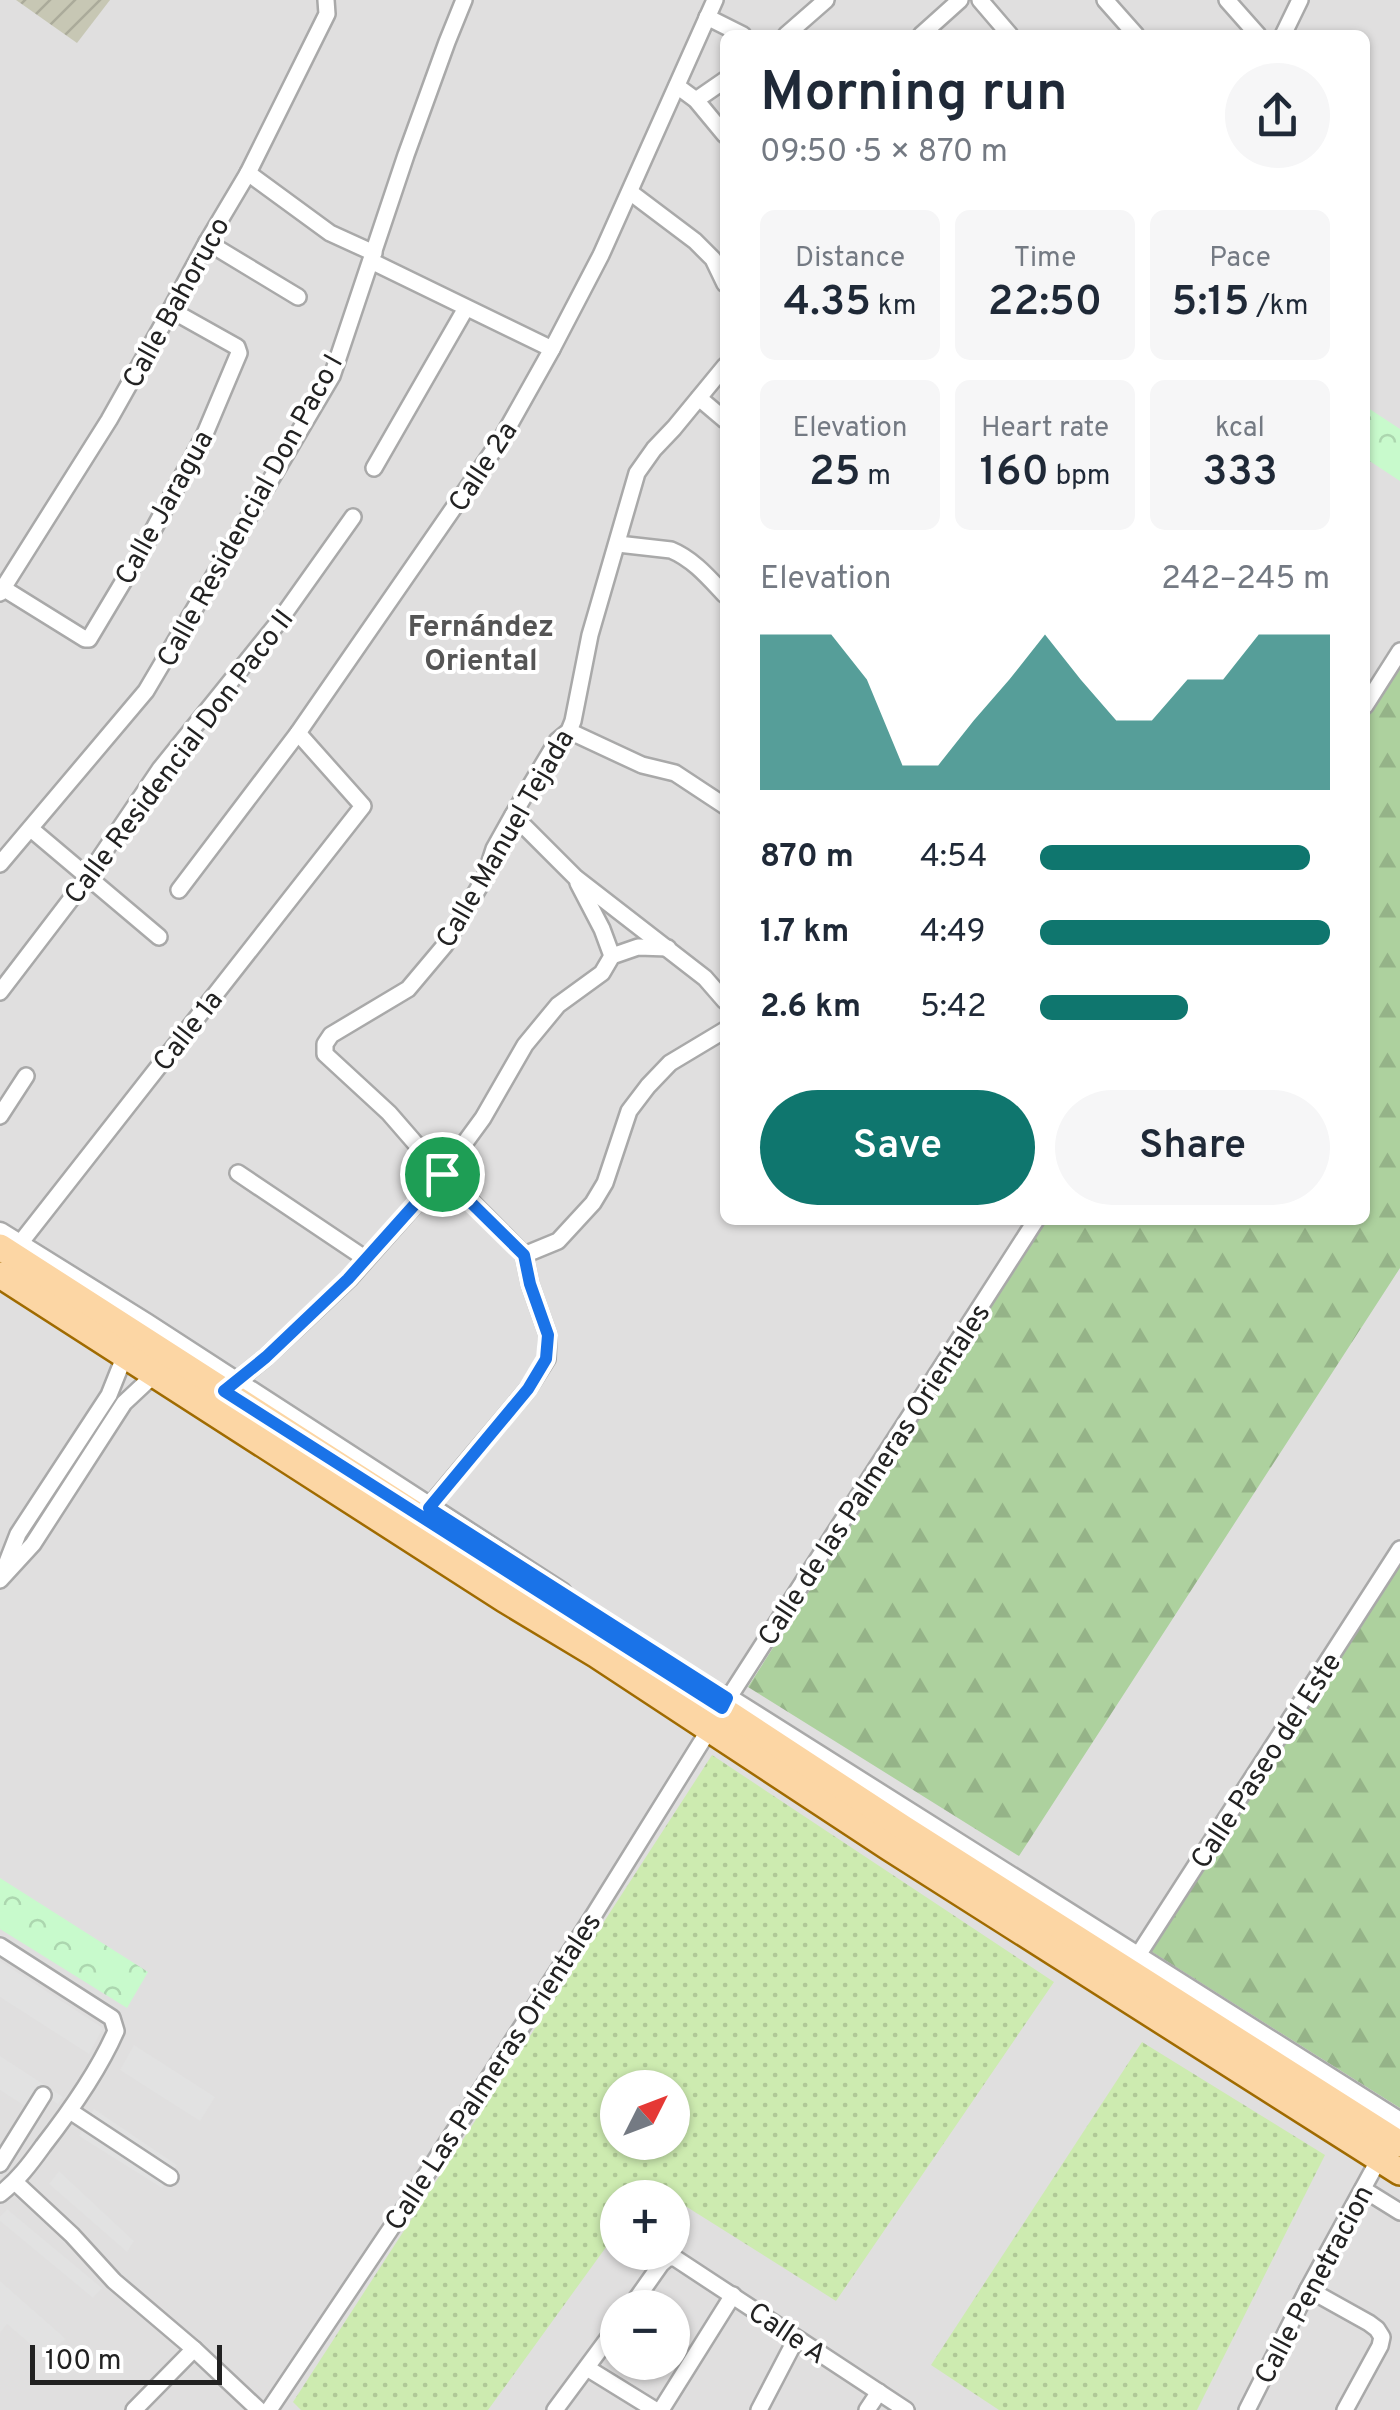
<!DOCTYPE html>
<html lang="en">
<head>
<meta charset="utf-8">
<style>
  body { margin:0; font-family:Overpass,sans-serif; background:#f6f6f7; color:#1f2937; height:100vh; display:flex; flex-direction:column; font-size:38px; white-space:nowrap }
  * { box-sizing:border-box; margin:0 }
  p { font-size:32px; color:#747a83 }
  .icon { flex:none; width:55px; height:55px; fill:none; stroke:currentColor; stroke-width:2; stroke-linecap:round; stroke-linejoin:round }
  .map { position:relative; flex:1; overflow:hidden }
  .side { position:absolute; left:720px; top:30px; width:650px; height:1195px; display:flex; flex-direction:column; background:#fff; border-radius:15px; box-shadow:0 2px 8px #0004 }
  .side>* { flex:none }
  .needle { width:65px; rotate:48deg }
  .buttons { position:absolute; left:600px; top:2070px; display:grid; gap:20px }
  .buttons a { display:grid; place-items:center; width:90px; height:90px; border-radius:50%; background:#fff; box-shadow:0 2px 8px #0004; font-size:50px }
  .scale { position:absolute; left:30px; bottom:25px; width:192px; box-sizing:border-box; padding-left:10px; border:5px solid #222; border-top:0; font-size:28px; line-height:35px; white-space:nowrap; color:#222; -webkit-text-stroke:8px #fff; paint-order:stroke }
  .pin { position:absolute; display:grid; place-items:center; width:85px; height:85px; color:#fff; margin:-42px; border:5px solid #fff; border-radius:50%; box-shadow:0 2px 10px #0007 }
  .round { display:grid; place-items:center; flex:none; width:105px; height:105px; border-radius:52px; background:#f6f6f7 }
  .overview { display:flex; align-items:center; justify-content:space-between; height:170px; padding:0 40px }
  h1 { font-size:55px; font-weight:600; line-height:75px }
  .stats { display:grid; grid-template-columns:repeat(3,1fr); gap:15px; height:170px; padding:10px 40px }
  .stats div { display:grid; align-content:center; border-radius:15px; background:#f6f6f7; text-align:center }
  .stats b { font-size:42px; font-weight:600 }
  .stats small { font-size:28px; font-weight:400 }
  .stats p { font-size:28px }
  .chart { height:280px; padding:20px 40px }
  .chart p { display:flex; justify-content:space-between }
  .chart svg { width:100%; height:180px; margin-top:10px; fill:#0f766e; opacity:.7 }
  .cta { display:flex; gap:20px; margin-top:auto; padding:20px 40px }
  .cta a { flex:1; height:115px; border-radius:60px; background:#0f766e; color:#fff; font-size:40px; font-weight:600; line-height:115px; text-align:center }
  .cta a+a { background:#f6f6f7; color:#1f2937 }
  ul { padding:0 40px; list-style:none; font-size:32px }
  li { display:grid; grid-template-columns:160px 120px 1fr; align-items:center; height:75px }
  li i { height:25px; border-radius:12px; background:#0f766e }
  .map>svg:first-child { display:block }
</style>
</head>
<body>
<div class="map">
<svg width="1400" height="2410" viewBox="0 0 1400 2410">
  <defs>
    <pattern id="construction-furrows" width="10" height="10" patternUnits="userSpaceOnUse" patternTransform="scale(2.5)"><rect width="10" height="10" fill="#c7c7b4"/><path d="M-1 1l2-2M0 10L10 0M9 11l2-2" fill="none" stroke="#abab9a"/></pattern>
    <pattern id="grass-dots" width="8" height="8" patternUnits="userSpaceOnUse" patternTransform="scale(2.5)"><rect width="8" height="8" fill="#cdebb0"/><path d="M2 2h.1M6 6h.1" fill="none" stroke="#b0c997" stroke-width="1.8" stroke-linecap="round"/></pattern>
    <pattern id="forest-firs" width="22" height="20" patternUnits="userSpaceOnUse" patternTransform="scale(2.5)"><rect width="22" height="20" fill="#add19e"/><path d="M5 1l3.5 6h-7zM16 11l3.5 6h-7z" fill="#95b388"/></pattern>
    <pattern id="park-crowns" width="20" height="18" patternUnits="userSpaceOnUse" patternTransform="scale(2.5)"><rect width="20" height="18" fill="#c8facc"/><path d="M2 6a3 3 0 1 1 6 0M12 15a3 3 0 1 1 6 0" fill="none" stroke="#acd6af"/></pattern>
  </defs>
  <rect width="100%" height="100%" fill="#f2efe9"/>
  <path fill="#e0dfdf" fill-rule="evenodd" d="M 0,0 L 1400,0 L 1400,2410 L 0,2410 ZM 725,35 L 1365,35 L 1365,1220 L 725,1220 ZM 618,2088 L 672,2088 L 672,2142 L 618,2142 ZM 618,2198 L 672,2198 L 672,2252 L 618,2252 ZM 618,2308 L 672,2308 L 672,2362 L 618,2362 Z"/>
  <polygon fill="url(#construction-furrows)" points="16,0 110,0 77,43"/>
  <g fill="url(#grass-dots)" fill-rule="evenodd">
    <path d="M 712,1755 L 1054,1982 L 836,2301 L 652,2185 L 642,2197 L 618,2198 L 617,2232 L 488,2410 L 301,2410 L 293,2402 ZM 618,2088 L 672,2088 L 672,2142 L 618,2142 Z"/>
    <polygon points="1142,2042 1325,2155 1197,2410 999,2410 931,2365"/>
  </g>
  <g fill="url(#forest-firs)">
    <polygon points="1400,664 1400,1268 1019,1856 748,1687 1046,1220 1365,1220 1365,719"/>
    <polygon points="1400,1563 1400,2108 1149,1950"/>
  </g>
  <g fill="url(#park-crowns)">
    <polygon points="1365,406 1400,429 1400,481 1365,458"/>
    <polygon points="0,1878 148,1972 127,2008 0,1929"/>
  </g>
  <g fill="#e2e2e2">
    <polygon points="0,1961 103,2028 89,2054 0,1997"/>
    <polygon points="134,2045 215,2097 200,2121 120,2070"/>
    <polygon points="0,2056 63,2097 58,2104 39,2092 28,2108 0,2090"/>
    <polygon points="94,2109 177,2165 162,2188 79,2136"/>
    <polygon points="59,2171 134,2241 127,2252 49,2184"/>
    <polygon points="7,2209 102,2288 93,2298 0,2221 0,2217"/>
    <polygon points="0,2281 66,2339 43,2355 7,2324 0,2333"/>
  </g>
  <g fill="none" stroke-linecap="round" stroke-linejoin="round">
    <g stroke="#a9a9a9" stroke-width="20">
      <g id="minor">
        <polyline points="980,0 1010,35"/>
        <polyline points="1105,0 1136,35"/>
        <polyline points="1227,0 1258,35"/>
        <polyline points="707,17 743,35"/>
        <polyline points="786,35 826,0"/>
        <polyline points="921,35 960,0"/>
        <polyline points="1283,35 1300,0"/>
        <polyline points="677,86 696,100 725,135"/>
        <polyline points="696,100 725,80"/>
        <polyline points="248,173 330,233 374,253"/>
        <polyline points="630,192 695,241 713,259 725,284"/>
        <polyline points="207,242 298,297"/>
        <polyline points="371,261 552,349"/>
        <polyline points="699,398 725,420"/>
        <polyline points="374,468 466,308"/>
        <path d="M 618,544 L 671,550 C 693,559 709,578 725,595"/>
        <polyline points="3,588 85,639 89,639 144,547 204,436 239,353 237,347 171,310"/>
        <polyline points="0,593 109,420 163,324 207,242 248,173 327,14 326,0"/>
        <polyline points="1365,706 1400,651"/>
        <polyline points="569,731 642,765 675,773 725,806"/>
        <polyline points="513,815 576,878 705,978 725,1001"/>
        <polyline points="31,829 159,937"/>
        <polyline points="0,864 146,691 332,376 406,155 447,42 464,0"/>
        <polyline points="578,883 602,929 612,956"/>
        <polyline points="179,890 298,733 502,438 552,349 601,255 715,0"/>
        <polyline points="0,992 81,886 160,769 277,624 353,517"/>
        <polyline points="0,1116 26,1076"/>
        <polyline points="238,1173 366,1259"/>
        <polyline points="14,1251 363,806 298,733"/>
        <polyline points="524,1255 452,1182 442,1174 389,1113 325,1054 325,1044 331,1035 408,989 445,945 485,877 494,849 513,815 557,741 569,731 573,721 590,635 637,473 654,449 674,428 725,366"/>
        <polyline points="524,1255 558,1241 593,1203 605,1183 629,1111 648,1086 670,1063 725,1030"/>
        <polyline points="228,1388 266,1357 349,1279 442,1174 483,1118 525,1045 558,1005 602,973 612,956 638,947 668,948"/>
        <polyline points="423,1514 528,1389 547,1359 548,1335 530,1284 524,1255"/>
        <polyline points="4,1570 18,1534 109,1395 125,1355"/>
        <polyline points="0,1580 33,1544 124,1403 155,1374"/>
        <polyline points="724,1705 1036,1220"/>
        <path d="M 0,1946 L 112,2018 L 116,2031 C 98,2072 71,2110 43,2146 C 30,2164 18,2180 0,2194"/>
        <polyline points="1133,1963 1400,1549"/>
        <polyline points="70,2111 170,2177"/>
        <polyline points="0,2164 43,2095"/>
        <polyline points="15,2182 72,2235 114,2281 194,2349 259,2410"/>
        <polyline points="1363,2189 1400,2212"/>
        <polyline points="1308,2289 1369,2323 1377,2329 1382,2337 1380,2346 1345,2410"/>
        <polyline points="630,2308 661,2264 668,2258 675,2258 906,2410"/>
        <polyline points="587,2368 655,2410"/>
        <polyline points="134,2410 194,2349"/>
        <polyline points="269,2410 408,2203 592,1918 712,1725"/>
        <polyline points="555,2410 618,2325"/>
        <polyline points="661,2410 733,2295"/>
        <polyline points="759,2410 796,2339"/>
        <polyline points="867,2410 879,2392"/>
        <polyline points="1247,2410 1308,2289 1379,2159"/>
      </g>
    </g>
    <g stroke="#a9a9a9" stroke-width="25">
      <g id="tertiary">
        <polyline points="0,1233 146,1324 561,1593"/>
        <polyline points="725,1697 1400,2123"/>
      </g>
    </g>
    <g stroke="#a06b00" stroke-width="30">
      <g id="primary">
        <polyline points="0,1247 516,1579 609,1635 903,1828 1400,2144"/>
        <polyline points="0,1275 504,1599 597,1655 890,1848 1400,2172"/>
      </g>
    </g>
    <use href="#minor" stroke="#fff" stroke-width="15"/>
    <use href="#tertiary" stroke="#fff" stroke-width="20"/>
    <use href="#primary" stroke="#fcd6a4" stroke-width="25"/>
  </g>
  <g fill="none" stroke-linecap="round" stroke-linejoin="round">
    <g stroke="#fff" stroke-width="20">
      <polygon id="route" points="442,1174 524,1255 530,1284 548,1335 546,1359 528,1389 429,1508 727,1698 722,1708 224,1391 266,1357 348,1279"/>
    </g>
    <use href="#route" stroke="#1a73e8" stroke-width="12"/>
  </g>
  <g text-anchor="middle" stroke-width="8" stroke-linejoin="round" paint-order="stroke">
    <g font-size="28" fill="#222" stroke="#fff">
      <text transform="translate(175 302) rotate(-61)" y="10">Calle Bahoruco</text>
      <text transform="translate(482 466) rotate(-57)" y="10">Calle 2a</text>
      <text transform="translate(163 507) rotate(-61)" y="10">Calle Jaragua</text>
      <text transform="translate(249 510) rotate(-61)" y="10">Calle Residencial Don Paco I</text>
      <text transform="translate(178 756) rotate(-53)" y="10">Calle Residencial Don Paco II</text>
      <text transform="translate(504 838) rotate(-60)" y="10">Calle Manuel Tejada</text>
      <text transform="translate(187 1030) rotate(-52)" y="10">Calle 1a</text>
      <text transform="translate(873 1474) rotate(-57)" y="10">Calle de las Palmeras Orientales</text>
      <text transform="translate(1265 1760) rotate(-57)" y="10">Calle Paseo del Este</text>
      <text transform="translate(492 2071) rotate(-57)" y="10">Calle Las Palmeras Orientales</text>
      <text transform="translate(1313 2284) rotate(-62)" y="10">Calle Penetracion</text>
      <text transform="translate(788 2332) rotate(34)" y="10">Calle A</text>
    </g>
    <g font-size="30" font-weight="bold" fill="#555" stroke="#fff">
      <text x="481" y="636">Fernández<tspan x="481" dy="34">Oriental</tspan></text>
    </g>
  </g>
</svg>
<div class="buttons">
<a><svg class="needle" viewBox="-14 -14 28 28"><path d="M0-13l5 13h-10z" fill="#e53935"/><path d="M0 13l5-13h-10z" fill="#747a83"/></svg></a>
<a>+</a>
<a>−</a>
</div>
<div class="scale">100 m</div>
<div class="pin" style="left:442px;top:1174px;background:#1e9e55"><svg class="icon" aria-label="arrive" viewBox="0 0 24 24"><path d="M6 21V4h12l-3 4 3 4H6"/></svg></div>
<section class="side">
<div class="overview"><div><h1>Morning run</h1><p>09:50 · 5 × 870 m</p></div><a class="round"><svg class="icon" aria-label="share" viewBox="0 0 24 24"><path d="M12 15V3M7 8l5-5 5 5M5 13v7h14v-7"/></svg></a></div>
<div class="stats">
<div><p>Distance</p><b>4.35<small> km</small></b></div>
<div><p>Time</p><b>22:50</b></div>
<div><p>Pace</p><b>5:15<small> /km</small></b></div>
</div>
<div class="stats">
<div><p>Elevation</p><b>25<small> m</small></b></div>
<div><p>Heart rate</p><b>160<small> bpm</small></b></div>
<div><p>kcal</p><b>333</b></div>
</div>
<div class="chart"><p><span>Elevation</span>242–245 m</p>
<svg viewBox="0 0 160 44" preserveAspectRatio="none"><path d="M0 44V6L10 6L20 6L30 17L40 38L50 38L60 27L70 17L80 6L90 17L100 27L110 27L120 17L130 17L140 6L150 6L160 6V44z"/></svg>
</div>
<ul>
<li><b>870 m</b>4:54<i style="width:93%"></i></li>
<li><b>1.7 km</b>4:49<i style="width:100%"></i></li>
<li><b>2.6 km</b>5:42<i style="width:51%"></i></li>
</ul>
<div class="cta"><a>Save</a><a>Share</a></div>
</section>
</div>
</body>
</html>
